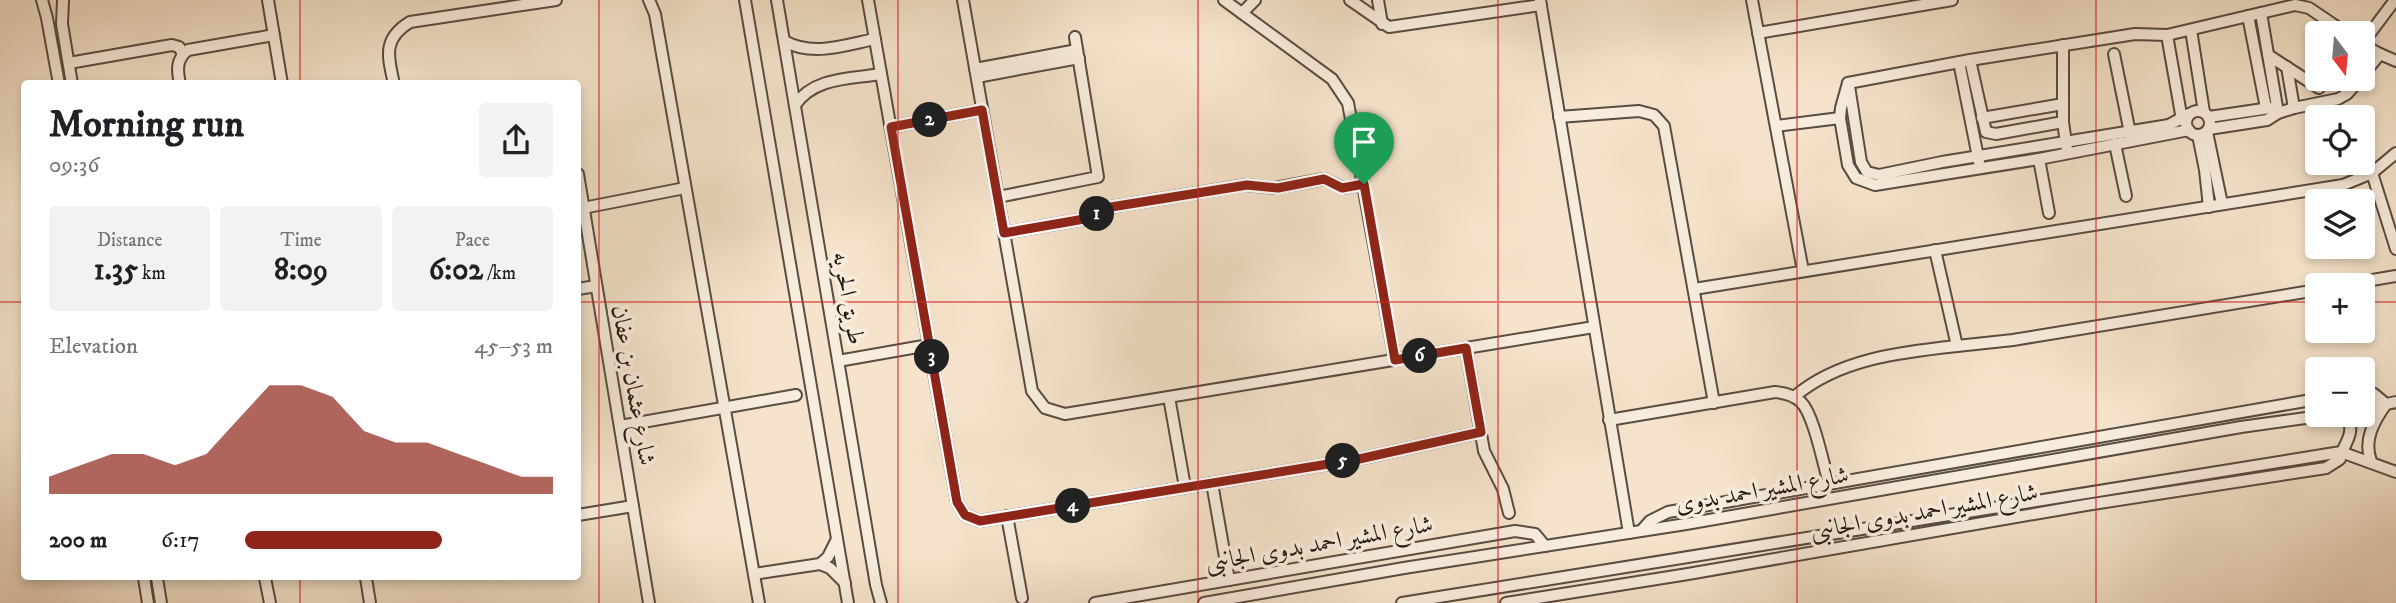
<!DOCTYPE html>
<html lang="en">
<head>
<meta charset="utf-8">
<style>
  body { margin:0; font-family:"IM FELL DW Pica",Amiri,serif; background:#f2f2f2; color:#202124; height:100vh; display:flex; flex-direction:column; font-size:26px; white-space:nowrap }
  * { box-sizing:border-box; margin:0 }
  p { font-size:23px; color:#757577 }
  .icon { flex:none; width:38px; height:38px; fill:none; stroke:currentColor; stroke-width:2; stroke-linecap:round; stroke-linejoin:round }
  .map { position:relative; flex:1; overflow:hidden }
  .panel { position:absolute; left:21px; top:80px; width:560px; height:500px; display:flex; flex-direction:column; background:#fff; border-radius:7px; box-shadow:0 4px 10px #0003 }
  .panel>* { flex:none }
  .needle { width:46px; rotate:164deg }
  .tools { position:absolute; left:2305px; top:21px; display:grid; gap:14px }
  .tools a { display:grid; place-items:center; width:70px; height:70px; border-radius:7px; background:#fff; box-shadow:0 4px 10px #0003; font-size:35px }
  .pin { position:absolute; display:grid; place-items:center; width:60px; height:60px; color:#fff; margin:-72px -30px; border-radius:50% 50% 50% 0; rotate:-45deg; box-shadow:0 0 7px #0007 }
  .pin .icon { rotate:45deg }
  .km { position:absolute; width:35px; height:35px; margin:-18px; border-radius:50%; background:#222; color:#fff; font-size:19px; line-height:35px; text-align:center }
  .round { display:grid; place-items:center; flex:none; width:74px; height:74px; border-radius:7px; background:#f2f2f2 }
  .headline { display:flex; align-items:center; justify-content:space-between; height:119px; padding:0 28px }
  h1 { font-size:38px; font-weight:700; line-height:52px }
  .figures { display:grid; grid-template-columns:repeat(3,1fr); gap:10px; height:119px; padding:7px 28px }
  .figures div { display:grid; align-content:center; border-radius:7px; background:#f2f2f2; text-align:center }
  .figures b { font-size:30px; font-weight:700 }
  .figures small { font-size:19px; font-weight:400 }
  .figures p { font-size:19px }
  .chart { height:196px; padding:14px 28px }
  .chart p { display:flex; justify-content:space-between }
  .chart svg { width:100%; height:126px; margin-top:7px; fill:#8f2418; opacity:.7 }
  ul { padding:0 28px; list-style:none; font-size:23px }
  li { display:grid; grid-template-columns:112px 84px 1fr; align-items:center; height:52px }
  li i { height:18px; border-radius:9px; background:#8f2418 }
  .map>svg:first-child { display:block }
</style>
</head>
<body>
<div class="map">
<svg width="2396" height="603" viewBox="0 0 2396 603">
  <rect width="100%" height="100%" fill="#f5e3cb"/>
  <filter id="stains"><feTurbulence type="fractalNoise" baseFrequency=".00286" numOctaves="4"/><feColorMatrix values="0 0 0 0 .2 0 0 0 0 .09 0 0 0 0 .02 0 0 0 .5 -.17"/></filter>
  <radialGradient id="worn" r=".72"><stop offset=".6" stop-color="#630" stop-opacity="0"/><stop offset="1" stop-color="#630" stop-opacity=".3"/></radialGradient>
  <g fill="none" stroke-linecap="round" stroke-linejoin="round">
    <g stroke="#594c41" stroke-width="14">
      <g id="minor">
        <polyline points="42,0 47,18 59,84"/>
        <polyline points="63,0 62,24 72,84"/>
        <polyline points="268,0 282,84"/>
        <polyline points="649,0 655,14 759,603"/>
        <polyline points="745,0 848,603"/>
        <polyline points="777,0 876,585 881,603"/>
        <polyline points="868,0 957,502 965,515 980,521 1359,459 1481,432"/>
        <polyline points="963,0 1032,391 1045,408 1065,414 1594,327"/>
        <polyline points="1224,0 1332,79 1348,103 1395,360"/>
        <polyline points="1350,0 1389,27 1541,5"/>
        <polyline points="1378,0 1382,24"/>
        <polyline points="1540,0 1629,533"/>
        <polyline points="1752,0 1803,271"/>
        <polyline points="1242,13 1255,0"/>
        <polyline points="2261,13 2278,113"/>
        <polyline points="2248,16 2266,108"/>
        <polyline points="2191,30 2204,112"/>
        <polyline points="1758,33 1952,0"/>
        <polyline points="2167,35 2182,120"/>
        <path d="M 784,41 C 813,57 845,45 875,39"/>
        <polyline points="2063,45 2063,122 2067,150"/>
        <polyline points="2114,54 2130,133"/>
        <polyline points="2380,54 2362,44 2395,0"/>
        <polyline points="2268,55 2319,88"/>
        <polyline points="1970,60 1986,132 1996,134 2063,122"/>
        <polyline points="1959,62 1979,162"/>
        <polyline points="69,63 172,45 179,47 183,54"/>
        <polyline points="2287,67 2294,108"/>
        <polyline points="975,69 1077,50"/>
        <polyline points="2362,76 2380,54 2396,61"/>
        <polyline points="977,77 1079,58"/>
        <polyline points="1848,83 1970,60 2135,34 2167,35 2295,5 2309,8 2346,33"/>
        <polyline points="1848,83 1841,108 1840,118 1848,165 1856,178 1875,185 2039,159 2189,130"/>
        <path d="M 180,84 C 177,70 176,59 188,50 L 274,35"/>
        <path d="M 394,84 C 388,57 382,39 410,22 L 556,0"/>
        <polyline points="1849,86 1861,162 1867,172 1879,175 1942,162 2169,125 2189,114"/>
        <path d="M 795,105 C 814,77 850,79 881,74"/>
        <circle cx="2198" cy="123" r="12"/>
        <polyline points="1559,117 1639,111 1654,115 1664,126 1714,403"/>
        <polyline points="2209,117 2270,108"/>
        <polyline points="1982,118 2063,104"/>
        <polyline points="1776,126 1840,118"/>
        <polyline points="891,127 982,110"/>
        <polyline points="2209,129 2267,120 2278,113 2294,108 2338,99 2347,94 2360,79"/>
        <polyline points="2207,132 2222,204"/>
        <polyline points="2198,135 2205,170 2209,207"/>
        <polyline points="2115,144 2126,196"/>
        <polyline points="2039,159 2049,213"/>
        <polyline points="2372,173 2396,249"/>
        <polyline points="578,174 649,603"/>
        <polyline points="998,197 1098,177 1075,37"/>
        <polyline points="583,208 685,188"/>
        <polyline points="1004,233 1090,218 1111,207 1246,185 1275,188 1324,179 1343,188 1364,184"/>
        <polyline points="1935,250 1957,346 2013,340 2317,290"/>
        <polyline points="2343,285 2396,276"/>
        <polyline points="578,289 596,286"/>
        <polyline points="1694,289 2343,185 2372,173 2396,153"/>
        <polyline points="1466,348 1484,451 1503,489 1509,513"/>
        <polyline points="838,361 929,345"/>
        <path d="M 2362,392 L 2374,394 L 2386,404 C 2374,421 2363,440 2371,461"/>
        <polyline points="1169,397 1185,487"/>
        <path d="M 1794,397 C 1838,359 1901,352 1957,346"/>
        <polyline points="2362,409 2396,402"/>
        <path d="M 1609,420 L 1775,392 C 1785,393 1794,395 1801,402 C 1814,415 1823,464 1829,483"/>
        <polyline points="620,426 796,395"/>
        <polyline points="1212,483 1229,580"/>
        <polyline points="578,515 633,506"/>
        <polyline points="1007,516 1022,598"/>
        <polyline points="1642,530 1650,521 1668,512 2317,399"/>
        <polyline points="820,564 830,568 845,583"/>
        <polyline points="754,574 820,564 828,557 837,539"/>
        <polyline points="144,578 148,603"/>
        <polyline points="157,578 161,603"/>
        <polyline points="265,578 270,603"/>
        <polyline points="366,578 370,603"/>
        <polyline points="1095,603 1515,531 1535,534 1545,546"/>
        <polyline points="1204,603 1404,568 1686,524 2241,427 2327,415"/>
        <polyline points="1402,603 2341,452 2396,472"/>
        <path d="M 1506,603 L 1688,574 L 2086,505 L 2326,468 L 2340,459 C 2343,444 2354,437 2349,420 L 2343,415"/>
      </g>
    </g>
    <use href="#minor" stroke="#f8eddd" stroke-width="10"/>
  </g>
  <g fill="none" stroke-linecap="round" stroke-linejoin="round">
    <g stroke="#fff" stroke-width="14">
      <polygon id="route" points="982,110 1004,233 1090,218 1111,207 1247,185 1278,188 1324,179 1342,188 1364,184 1395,360 1466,348 1481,432 1359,459 980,521 965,515 957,502 891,127"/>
    </g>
    <use href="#route" stroke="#8f2418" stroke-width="9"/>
  </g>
  <path fill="none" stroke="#d62828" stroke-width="2" stroke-opacity="0.55" d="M 300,0 L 300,84M 599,0 L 599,603M 898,0 L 898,603M 1198,0 L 1198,603M 1498,0 L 1498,603M 1797,0 L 1797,603M 2096,0 L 2096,603M 0,302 L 24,302M 578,302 L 2317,302M 2362,302 L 2396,302M 300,578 L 300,603"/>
  <g text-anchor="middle" stroke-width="7" stroke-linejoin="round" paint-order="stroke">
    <g font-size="24" fill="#251913" stroke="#f8eddd">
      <text transform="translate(849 298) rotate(80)" y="8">طريق الحريه</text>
      <text transform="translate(634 385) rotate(80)" y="8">شارع عثمان بن عفان</text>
      <text transform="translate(1762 489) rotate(-10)" y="8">شارع المشير احمد بدوى</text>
      <text transform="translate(1924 511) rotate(-10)" y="8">شارع المشير احمد بدوى الجانبى</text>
      <text transform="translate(1319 543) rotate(-10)" y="8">شارع المشير احمد بدوى الجانبى</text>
    </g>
  </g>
  <rect width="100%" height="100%" filter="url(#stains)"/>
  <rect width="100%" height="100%" fill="url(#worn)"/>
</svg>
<div class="tools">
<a><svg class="needle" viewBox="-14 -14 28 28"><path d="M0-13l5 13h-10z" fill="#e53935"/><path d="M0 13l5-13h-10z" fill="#757577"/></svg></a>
<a><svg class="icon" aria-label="locate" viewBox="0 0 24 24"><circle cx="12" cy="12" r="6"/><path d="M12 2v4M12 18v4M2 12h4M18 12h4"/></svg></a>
<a><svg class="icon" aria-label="layers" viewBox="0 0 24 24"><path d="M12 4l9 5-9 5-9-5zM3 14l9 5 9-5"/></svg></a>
<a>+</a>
<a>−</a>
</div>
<div class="pin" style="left:1364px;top:184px;background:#1e9e55"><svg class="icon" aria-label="arrive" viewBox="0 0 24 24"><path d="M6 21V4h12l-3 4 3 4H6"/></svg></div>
<b class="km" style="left:1097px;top:214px">1</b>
<b class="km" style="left:930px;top:120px">2</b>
<b class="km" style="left:932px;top:357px">3</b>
<b class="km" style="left:1073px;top:506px">4</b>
<b class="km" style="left:1343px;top:461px">5</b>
<b class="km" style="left:1420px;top:356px">6</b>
<section class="panel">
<div class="headline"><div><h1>Morning run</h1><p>09:36</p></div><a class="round"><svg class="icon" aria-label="share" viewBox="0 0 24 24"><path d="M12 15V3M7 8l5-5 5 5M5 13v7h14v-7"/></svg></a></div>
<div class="figures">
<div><p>Distance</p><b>1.35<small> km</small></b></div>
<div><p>Time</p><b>8:09</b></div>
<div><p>Pace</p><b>6:02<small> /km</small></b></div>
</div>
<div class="chart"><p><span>Elevation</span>45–53 m</p>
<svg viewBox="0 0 160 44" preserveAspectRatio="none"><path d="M0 44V38L10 34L20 30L30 30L40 34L50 30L60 18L70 6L80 6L90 10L100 22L110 26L120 26L130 30L140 34L150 38L160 38V44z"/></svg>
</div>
<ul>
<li><b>200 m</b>6:17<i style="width:64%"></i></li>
</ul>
</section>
</div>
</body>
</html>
